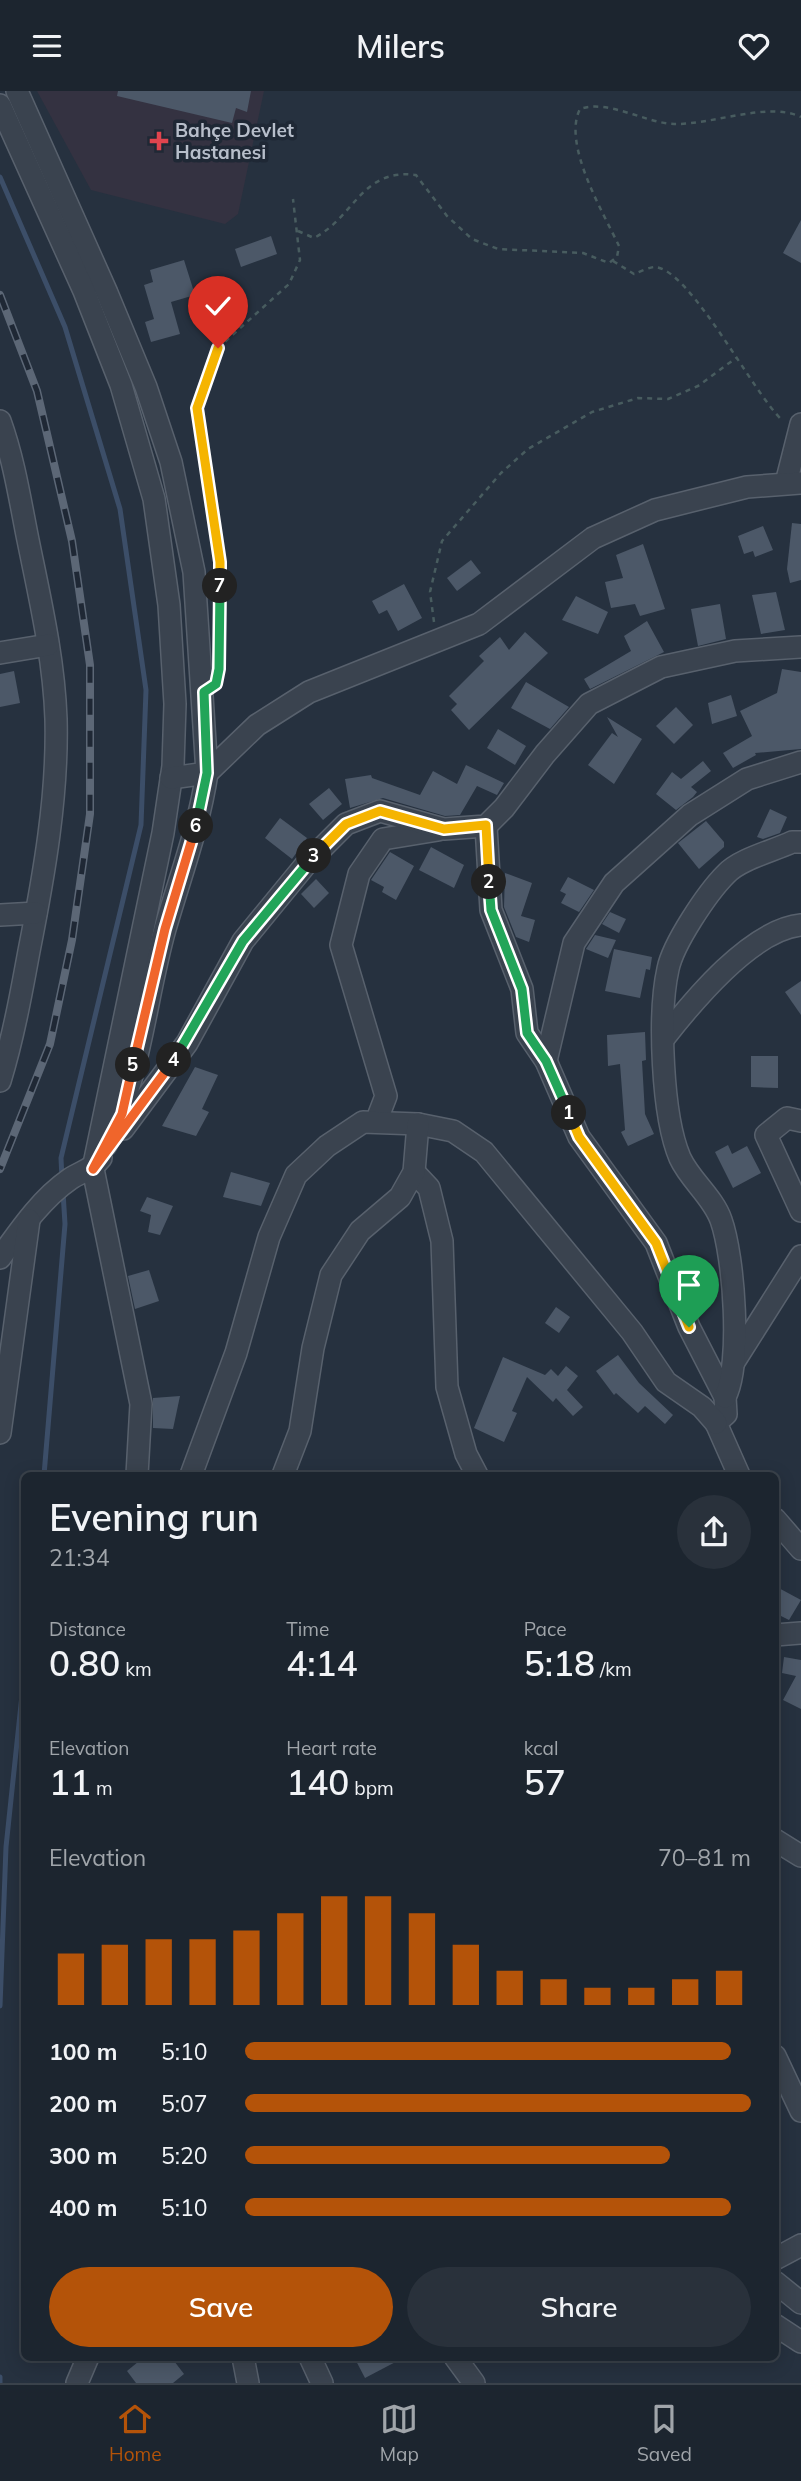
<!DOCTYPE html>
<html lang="en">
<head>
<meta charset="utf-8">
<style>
  body { margin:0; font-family:Mulish,sans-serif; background:#29313b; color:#f1f3f6; height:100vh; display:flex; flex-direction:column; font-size:26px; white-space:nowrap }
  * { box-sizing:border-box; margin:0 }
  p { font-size:23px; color:#a0a5aa }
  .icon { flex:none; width:38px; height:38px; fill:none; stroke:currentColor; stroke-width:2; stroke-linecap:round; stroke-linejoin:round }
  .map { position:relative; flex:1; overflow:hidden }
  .drawer { position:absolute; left:21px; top:1381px; width:758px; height:889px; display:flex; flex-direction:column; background:#1c252f; border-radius:10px; box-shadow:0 4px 18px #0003,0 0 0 2px #3a424b }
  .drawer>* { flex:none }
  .pin { position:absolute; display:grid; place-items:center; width:60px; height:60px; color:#fff; margin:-72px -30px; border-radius:50% 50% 50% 0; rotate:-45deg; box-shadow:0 0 7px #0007 }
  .pin .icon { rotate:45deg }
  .km { position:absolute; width:35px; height:35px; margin:-18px; border-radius:50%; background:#222; color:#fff; font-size:19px; line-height:35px; text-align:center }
  .round { display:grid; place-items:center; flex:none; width:74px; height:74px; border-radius:37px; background:#29313b }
  .summary { display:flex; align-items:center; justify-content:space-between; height:119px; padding:0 28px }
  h1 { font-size:38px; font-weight:600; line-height:52px }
  .stats { display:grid; grid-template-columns:repeat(3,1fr); gap:10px; height:119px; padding:7px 28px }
  .stats div { display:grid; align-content:center }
  .stats b { font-size:35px; font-weight:600 }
  .stats small { font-size:19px; font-weight:400 }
  .stats p { font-size:19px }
  .chart { height:196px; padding:14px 28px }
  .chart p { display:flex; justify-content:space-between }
  .chart svg { width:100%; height:126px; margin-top:7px; stroke:#b45309; stroke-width:6 }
  .button { display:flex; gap:14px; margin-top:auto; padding:14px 28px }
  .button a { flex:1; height:80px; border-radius:42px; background:#b45309; color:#fff; font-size:28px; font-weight:600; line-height:80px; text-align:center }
  .button a+a { background:#29313b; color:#f1f3f6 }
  ul { padding:0 28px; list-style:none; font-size:23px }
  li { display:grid; grid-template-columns:112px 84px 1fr; align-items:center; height:52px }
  li i { height:18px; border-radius:9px; background:#b45309 }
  header { display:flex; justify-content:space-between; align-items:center; height:91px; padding:0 28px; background:#1c252f; font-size:32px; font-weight:600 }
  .tabs { display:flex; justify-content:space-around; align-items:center; height:98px; border-top:2px solid #3a424b; background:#1c252f; font-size:19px; color:#a0a5aa }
  .tabs a { display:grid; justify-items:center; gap:4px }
  .tabs .selected { color:#b45309 }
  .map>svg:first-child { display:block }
</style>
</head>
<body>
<header><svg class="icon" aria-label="menu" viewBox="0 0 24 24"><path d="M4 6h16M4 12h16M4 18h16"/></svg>Milers<svg class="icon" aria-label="heart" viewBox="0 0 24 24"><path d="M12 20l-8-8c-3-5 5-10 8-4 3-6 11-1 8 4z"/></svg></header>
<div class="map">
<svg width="801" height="2292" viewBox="0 0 801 2292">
  <rect width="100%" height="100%" fill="#26313f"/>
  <polygon fill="#343241" points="37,0 264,0 238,123 225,133 91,99"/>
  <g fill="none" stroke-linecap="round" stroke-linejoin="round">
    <g stroke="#3c4e68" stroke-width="5">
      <polyline points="0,86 65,236 120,418 146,599 141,734 61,1067 62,1088"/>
      <polyline points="44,1384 65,1133 63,1101"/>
      <polyline points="0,1915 6,1756 24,1585"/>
      <polyline points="0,2286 0,2292"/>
    </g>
  </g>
  <g fill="#4c5868">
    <polygon points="118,0 251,0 247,21 236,17 232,32 117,5"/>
    <polygon points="801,129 801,172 783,162"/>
    <polygon points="271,145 277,163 241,176 235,158"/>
    <polygon points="184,169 195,204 171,211 180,243 151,251 145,231 154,228 144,194 153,191 150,179"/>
    <polygon points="792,432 801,433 801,489 790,492 787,478"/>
    <polygon points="763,435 773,459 755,466 753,460 744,463 738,445"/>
    <polygon points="643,453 665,518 640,525 635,513 611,517 605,491 623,487 616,464"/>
    <polygon points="471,469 481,482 457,500 447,487"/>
    <polygon points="404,493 422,527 398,540 387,519 379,523 372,510"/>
    <polygon points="776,501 785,539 761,543 752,504"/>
    <polygon points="576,505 608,521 598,543 562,529"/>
    <polygon points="720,513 726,548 698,555 691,518"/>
    <polygon points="647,530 664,561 590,598 584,588 631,560 624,545"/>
    <polygon points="525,541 548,562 469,639 451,619 457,613 449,605 484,570 479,565 500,546 509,559"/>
    <polygon points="782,578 801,581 801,658 755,662 756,664 733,677 723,662 752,645 740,620 777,602"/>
    <polygon points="14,580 20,612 0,616 0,583"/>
    <polygon points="526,591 569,616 550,638 511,617"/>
    <polygon points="731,604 737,625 712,633 708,612"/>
    <polygon points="676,616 693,634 674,653 656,635"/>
    <polygon points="607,626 642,648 614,693 588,674 612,642 618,646"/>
    <polygon points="498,638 526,655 515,674 487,657"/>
    <polygon points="703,670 711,680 691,696 697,701 693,706 676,719 656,703 672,681 681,688"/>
    <polygon points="466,674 504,692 497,704 477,695 460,724 445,725 383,707 350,717 345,688 371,684 372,687 420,704 433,680 457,693"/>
    <polygon points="329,697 342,713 323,729 309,713"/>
    <polygon points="770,718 787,726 780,742 763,748 757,746"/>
    <polygon points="280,727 307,747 292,768 265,747"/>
    <polygon points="706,730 724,751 724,756 699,778 678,752"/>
    <polygon points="431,756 464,774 454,797 419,779"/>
    <polygon points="390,761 414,775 396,809 382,801 384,796 371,789"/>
    <polygon points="505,782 532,792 521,825 535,829 529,851 516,846 504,816"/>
    <polygon points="568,786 594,799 579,821 561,812 566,803 560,800"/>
    <polygon points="316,788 329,802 314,817 301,803"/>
    <polygon points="610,821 626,828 619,842 602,833"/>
    <polygon points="595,844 616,849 608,867 586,858"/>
    <polygon points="614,858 652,866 650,879 646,878 640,907 605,900"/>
    <polygon points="801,890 801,924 785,901"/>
    <polygon points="645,941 646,969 642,970 645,1023 654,1043 628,1055 621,1041 625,1039 620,973 608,975 607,944"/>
    <polygon points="751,965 778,965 778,997 751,996"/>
    <polygon points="195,976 218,984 202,1018 209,1021 196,1045 162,1035"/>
    <polygon points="728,1054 732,1063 747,1055 761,1082 733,1097 715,1061"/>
    <polygon points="231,1081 270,1092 261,1115 223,1106"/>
    <polygon points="147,1106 173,1115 160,1144 148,1141 151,1124 140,1120"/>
    <polygon points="149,1179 159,1210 135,1218 128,1185"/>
    <polygon points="556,1216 570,1226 559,1242 545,1232"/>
    <polygon points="618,1264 639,1292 673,1324 665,1333 645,1315 638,1322 616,1302 614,1304 596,1280"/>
    <polygon points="503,1266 545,1284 551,1278 558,1285 566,1275 578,1285 567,1299 583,1316 573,1325 556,1307 553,1311 527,1286 512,1320 517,1322 504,1351 474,1337"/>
    <polygon points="180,1305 173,1338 153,1337 153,1307"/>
    <polygon points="775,1495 801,1509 789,1529 775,1522"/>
    <polygon points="784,1566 801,1569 801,1618 783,1609 796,1585 782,1582"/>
    <polygon points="144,2266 171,2266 184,2283 173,2292 136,2292 127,2280"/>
    <polygon points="354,2266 405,2266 365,2287"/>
  </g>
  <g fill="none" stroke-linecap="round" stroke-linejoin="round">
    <g stroke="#58616d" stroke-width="24">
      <g id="minor">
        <path d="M 17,0 L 107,202 L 146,296 L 171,371 L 194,481 L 207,682 C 199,736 180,786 165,838 C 145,909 140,989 106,1054"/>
        <polyline points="0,14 84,200 121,294 154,408 169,514 175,613 173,675 163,742 93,1078 141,1313 137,1384"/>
        <path d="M 0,330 C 14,369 20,409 28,449 C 40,508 54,568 56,628 C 58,705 44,784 29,860 C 21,904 13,947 0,990"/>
        <polyline points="786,392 801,333"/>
        <polyline points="0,562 48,554"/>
        <polyline points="171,687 207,682 257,634 309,601 479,533 593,447 655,419 747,396 801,392"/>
        <polyline points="486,735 491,819 522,898 527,942 546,970 579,1046 656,1152 689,1236 725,1306 726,1323 716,1332 739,1384"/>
        <polyline points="0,824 36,822"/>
        <path d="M 664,947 C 693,910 751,839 801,834"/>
        <polyline points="546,970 574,852 614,792 690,724 747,688 801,671"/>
        <polyline points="801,1030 787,1027 766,1044 801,1120"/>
        <polyline points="376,1031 386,1005 341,854 359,783 383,748 438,739"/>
        <polyline points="123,1038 187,952 243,850 307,772 346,733 380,720 444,738 486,735 504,717 545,663 589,613 661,576 735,560 801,556"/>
        <polyline points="414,1081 429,1097 442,1150 447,1296 466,1363 477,1384"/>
        <path d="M 0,1167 C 20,1139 41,1108 70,1088 C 82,1080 92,1079 101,1067"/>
        <polyline points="734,1271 801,1165"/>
        <path d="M 725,1306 C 742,1273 734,1165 721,1129 C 713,1106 690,1089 680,1067 C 662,1025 658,923 668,878 C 673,853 707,802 726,783 C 740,768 773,760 792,751 L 801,751"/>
        <polyline points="0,1342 29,1129"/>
        <polyline points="191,1384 236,1262 269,1146 296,1084 327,1055 363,1031 418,1033 453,1040 484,1061 632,1241 666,1291 702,1316 716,1332"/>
        <polyline points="283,1384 300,1340 313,1257 331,1184 360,1140 400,1106 414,1081 418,1033"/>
        <polyline points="775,1428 801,1458"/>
        <polyline points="775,1544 801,1542"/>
        <polyline points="775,1749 801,1765"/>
        <polyline points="775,1965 801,2020"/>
        <polyline points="775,2168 801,2154"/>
        <polyline points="775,2191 801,2212"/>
        <polyline points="775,2234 801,2251"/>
        <polyline points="243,2266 248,2292"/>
        <polyline points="310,2266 322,2292"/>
        <polyline points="455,2266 474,2292"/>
        <polyline points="77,2292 88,2266"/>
      </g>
    </g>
    <g stroke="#485c5f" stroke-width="2.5" stroke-dasharray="5 5" stroke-linecap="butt">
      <path d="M 298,140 L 314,147 C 355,126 361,77 416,84 L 447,125 L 472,148 L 498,158 L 583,162 L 609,172 L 617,166 L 619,155 C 603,121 562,53 580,18 C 608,8 645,32 674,33 C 712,34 768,10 801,26"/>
      <path d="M 613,170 L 634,183 C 640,181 649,176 655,176 C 690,178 753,302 782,329"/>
      <polyline points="434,531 430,501 442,450 501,382 528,358 592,321 638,307 668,308 698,295 736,267"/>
      <polyline points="220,562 220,471 197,317 218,257 289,193 300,169 293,108"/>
    </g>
    <use href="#minor" stroke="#3a434f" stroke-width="21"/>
    <g stroke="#5c6776" stroke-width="8">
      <polyline id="rail" points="0,204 37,300 72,450 90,574 90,723 72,849 50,953 0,1078"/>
    </g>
    <use href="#rail" stroke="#1f2835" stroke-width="5" stroke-dasharray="16" stroke-linecap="butt"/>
  </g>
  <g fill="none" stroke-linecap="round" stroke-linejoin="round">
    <g stroke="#fff" stroke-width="14">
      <polyline id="split-1" points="569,1022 579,1046 656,1152 689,1236"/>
    </g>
    <g stroke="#fff" stroke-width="14">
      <polyline id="split-2" points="489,791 491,819 522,898 527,942 546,970 569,1022"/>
    </g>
    <g stroke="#fff" stroke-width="14">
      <polyline id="split-3" points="314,765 346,733 380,720 444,738 486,734 489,791"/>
    </g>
    <g stroke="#fff" stroke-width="14">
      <polyline id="split-4" points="174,969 243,850 314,765"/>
    </g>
    <g stroke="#fff" stroke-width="14">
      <polyline id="split-5" points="133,974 122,1023 93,1078 174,969"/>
    </g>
    <g stroke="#fff" stroke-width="14">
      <polyline id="split-6" points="133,974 165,838 196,735"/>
    </g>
    <g stroke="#fff" stroke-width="14">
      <polyline id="split-7" points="196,735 207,682 204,601 216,593 219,578 220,495"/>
    </g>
    <g stroke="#fff" stroke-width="14">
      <polyline id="split-8" points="218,257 197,317 220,471 220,495"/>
    </g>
    <use href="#split-1" stroke="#f5b400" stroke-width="9"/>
    <use href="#split-2" stroke="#22a559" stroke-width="9"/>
    <use href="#split-3" stroke="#f5b400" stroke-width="9"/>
    <use href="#split-4" stroke="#22a559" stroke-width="9"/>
    <use href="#split-5" stroke="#f0652b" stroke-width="9"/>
    <use href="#split-6" stroke="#f0652b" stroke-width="9"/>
    <use href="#split-7" stroke="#22a559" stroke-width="9"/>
    <use href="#split-8" stroke="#f5b400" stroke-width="9"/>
  </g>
  <path fill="#e0444e" stroke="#1f2835" stroke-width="2.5" d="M155.5 39.5h7v7h7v7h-7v7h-7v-7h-7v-7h7z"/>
  <g text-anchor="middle" stroke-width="7" stroke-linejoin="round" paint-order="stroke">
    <g font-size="19" font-weight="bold" fill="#b7beca" stroke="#1f2835" text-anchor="start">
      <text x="175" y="46">Bahçe Devlet<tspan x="175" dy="22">Hastanesi</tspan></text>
    </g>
  </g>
</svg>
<div class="pin" style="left:689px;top:1236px;background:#1e9e55"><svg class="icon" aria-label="arrive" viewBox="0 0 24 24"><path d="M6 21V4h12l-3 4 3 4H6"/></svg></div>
<div class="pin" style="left:218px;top:257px;background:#d93025"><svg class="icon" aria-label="check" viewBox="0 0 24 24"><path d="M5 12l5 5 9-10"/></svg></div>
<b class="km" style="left:569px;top:1022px">1</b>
<b class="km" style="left:489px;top:791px">2</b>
<b class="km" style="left:314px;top:765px">3</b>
<b class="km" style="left:174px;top:969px">4</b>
<b class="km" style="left:133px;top:974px">5</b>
<b class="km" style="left:196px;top:735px">6</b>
<b class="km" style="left:220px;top:495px">7</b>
<section class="drawer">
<div class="summary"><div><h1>Evening run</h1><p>21:34</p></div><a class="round"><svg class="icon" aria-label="share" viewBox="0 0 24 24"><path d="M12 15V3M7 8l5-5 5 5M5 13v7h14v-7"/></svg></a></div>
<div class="stats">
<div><p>Distance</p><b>0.80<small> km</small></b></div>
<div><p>Time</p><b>4:14</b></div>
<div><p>Pace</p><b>5:18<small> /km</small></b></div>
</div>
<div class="stats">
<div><p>Elevation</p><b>11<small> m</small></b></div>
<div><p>Heart rate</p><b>140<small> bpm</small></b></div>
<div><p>kcal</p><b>57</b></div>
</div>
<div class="chart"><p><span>Elevation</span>70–81 m</p>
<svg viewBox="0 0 160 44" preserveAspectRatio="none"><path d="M5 44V26M15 44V23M25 44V21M35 44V21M45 44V18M55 44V12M65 44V6M75 44V6M85 44V12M95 44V23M105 44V32M115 44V35M125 44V38M135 44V38M145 44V35M155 44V32"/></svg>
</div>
<ul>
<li><b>100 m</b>5:10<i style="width:96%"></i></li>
<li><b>200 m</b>5:07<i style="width:100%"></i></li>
<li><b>300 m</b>5:20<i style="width:84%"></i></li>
<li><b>400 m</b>5:10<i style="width:96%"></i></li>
</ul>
<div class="button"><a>Save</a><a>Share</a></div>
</section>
</div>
<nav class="tabs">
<a class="selected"><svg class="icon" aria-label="home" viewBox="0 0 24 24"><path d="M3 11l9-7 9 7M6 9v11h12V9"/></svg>Home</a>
<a><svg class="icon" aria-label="map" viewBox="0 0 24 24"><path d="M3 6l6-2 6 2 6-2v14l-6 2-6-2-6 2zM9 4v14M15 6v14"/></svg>Map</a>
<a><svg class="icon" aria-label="saved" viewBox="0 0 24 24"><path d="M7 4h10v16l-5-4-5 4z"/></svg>Saved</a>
</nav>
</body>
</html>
